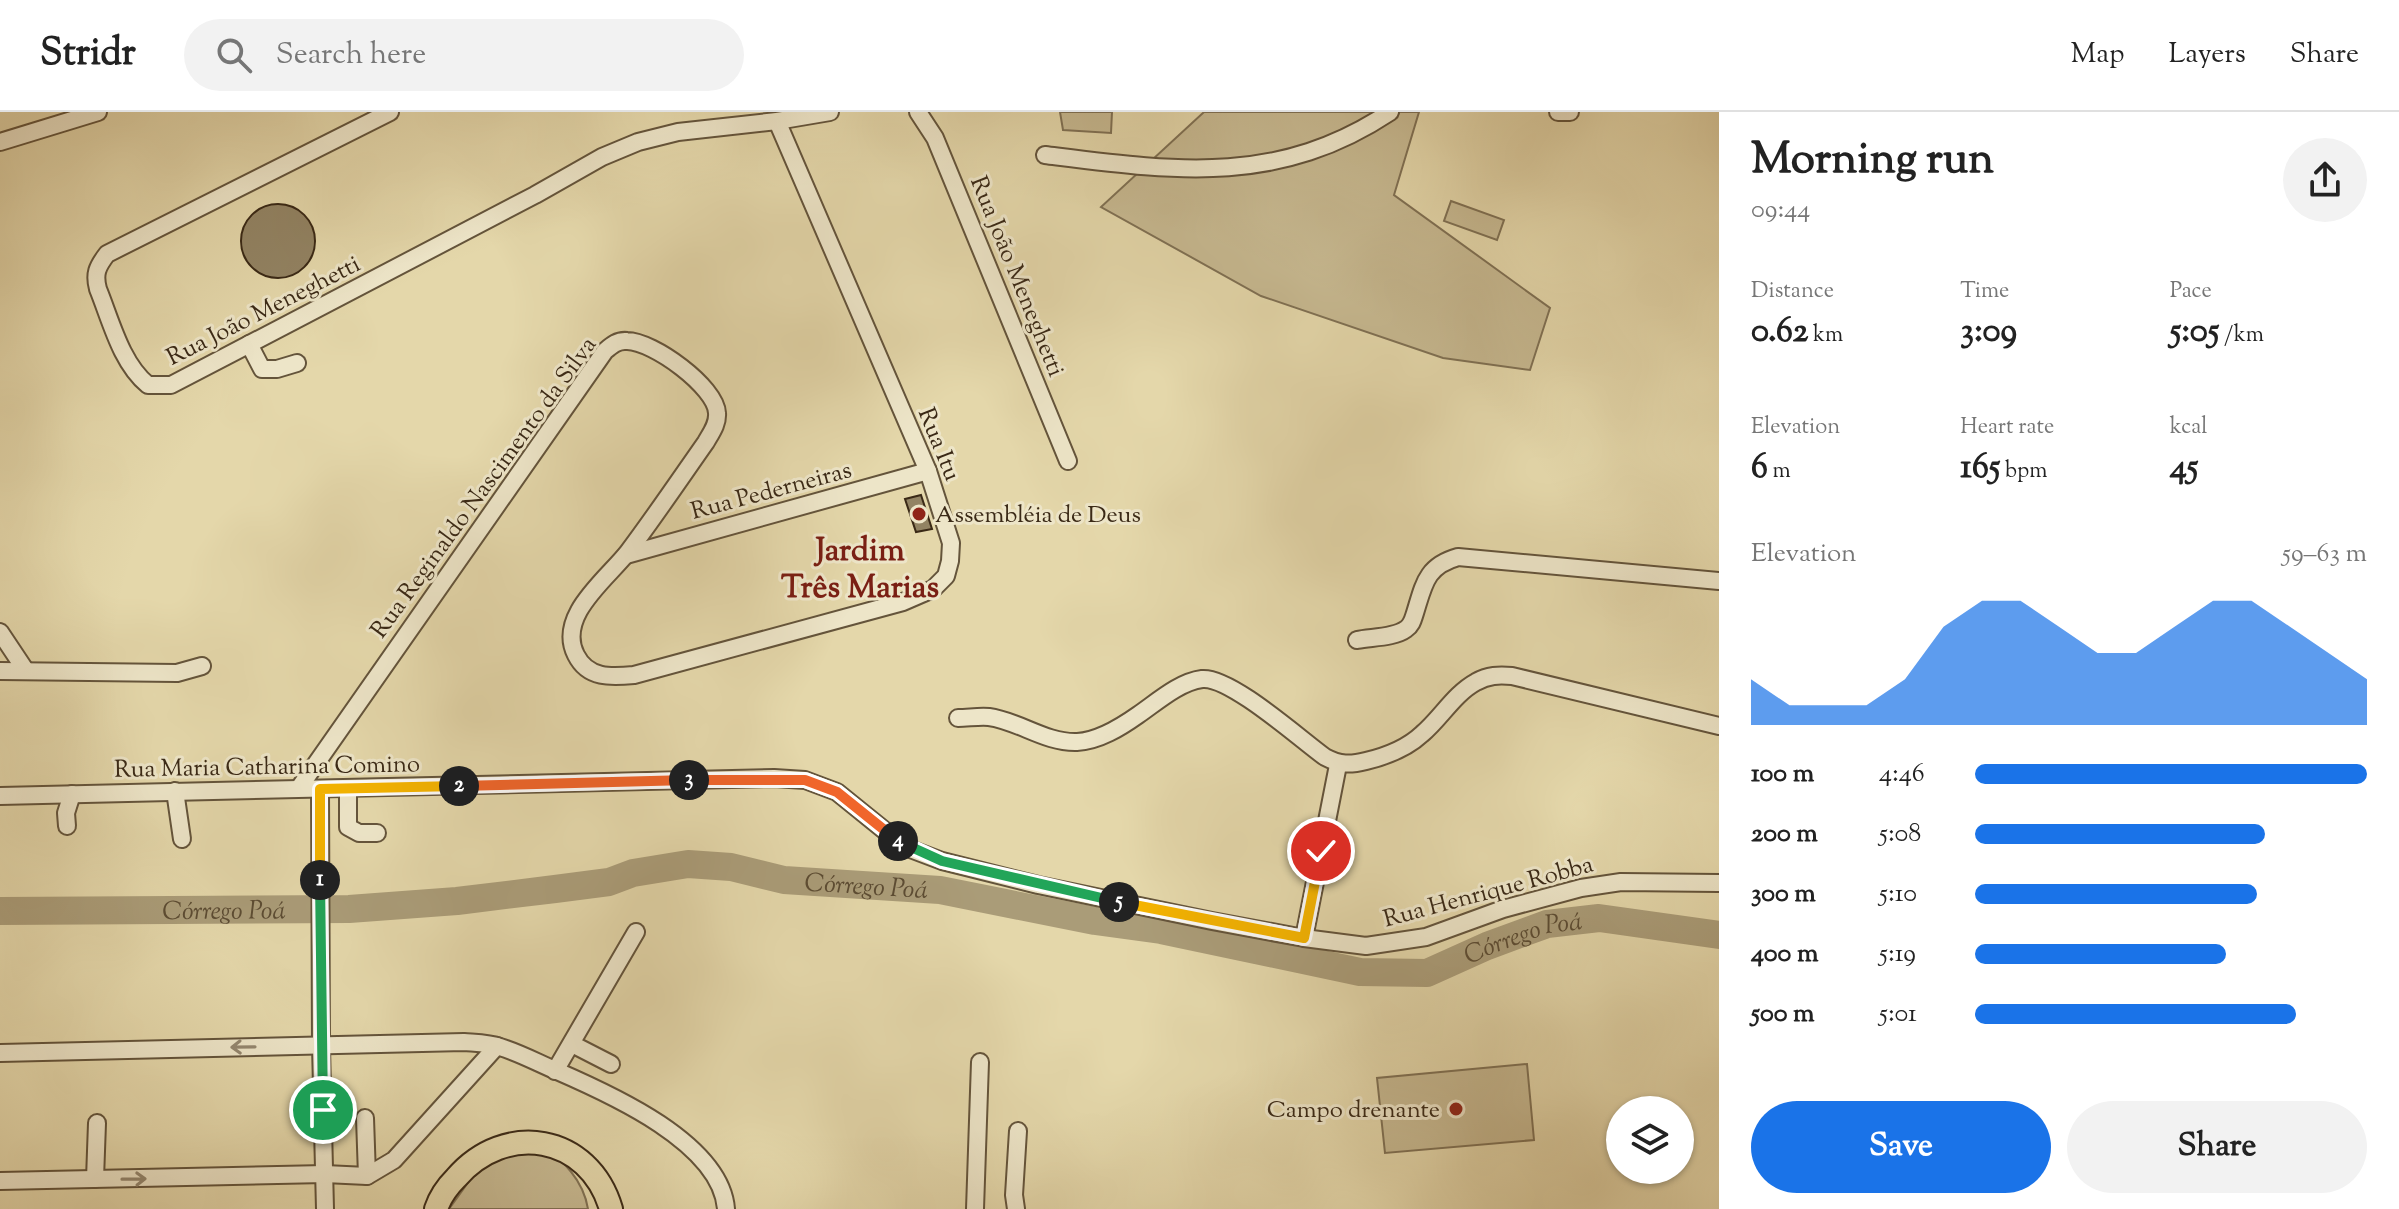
<!DOCTYPE html>
<html lang="en">
<head>
<meta charset="utf-8">
<style>
  body { margin:0; font-family:"Sorts Mill Goudy",serif; background:#f2f2f2; color:#222; height:100vh; display:flex; flex-direction:column; font-size:30px; white-space:nowrap }
  * { box-sizing:border-box; margin:0 }
  p { font-size:26px; color:#767676 }
  .icon { flex:none; width:44px; height:44px; fill:none; stroke:currentColor; stroke-width:2; stroke-linecap:round; stroke-linejoin:round }
  .map { position:relative; flex:1; overflow:hidden }
  .side { display:flex; flex-direction:column; background:#fff; width:680px }
  .side>* { flex:none }
  .fabs { position:absolute; left:1606px; top:984px; display:grid; gap:16px }
  .fabs a { display:grid; place-items:center; width:88px; height:88px; border-radius:50%; background:#fff; box-shadow:0 2px 6px #0004; font-size:40px }
  .pin { position:absolute; display:grid; place-items:center; width:68px; height:68px; color:#fff; margin:-34px; border:4px solid #fff; border-radius:50%; box-shadow:0 2px 8px #0007 }
  .km { position:absolute; width:40px; height:40px; margin:-20px; border-radius:50%; background:#222; color:#fff; font-size:22px; line-height:40px; text-align:center }
  .round { display:grid; place-items:center; flex:none; width:84px; height:84px; border-radius:42px; background:#f2f2f2 }
  .head { display:flex; align-items:center; justify-content:space-between; height:136px; padding:0 32px }
  h1 { font-size:44px; font-weight:700; line-height:60px }
  .metrics { display:grid; grid-template-columns:repeat(3,1fr); gap:12px; height:136px; padding:8px 32px }
  .metrics div { display:grid; align-content:center }
  .metrics b { font-size:34px; font-weight:700 }
  .metrics small { font-size:22px; font-weight:400 }
  .metrics p { font-size:22px }
  .chart { height:224px; padding:16px 32px }
  .chart p { display:flex; justify-content:space-between }
  .chart svg { width:100%; height:144px; margin-top:8px; fill:#1a73e8; opacity:.7 }
  .action { display:flex; gap:16px; margin-top:auto; padding:16px 32px }
  .action a { flex:1; height:92px; border-radius:48px; background:#1a73e8; color:#fff; font-size:32px; font-weight:700; line-height:92px; text-align:center }
  .action a+a { background:#f2f2f2; color:#222 }
  ul { padding:0 32px; list-style:none; font-size:26px }
  li { display:grid; grid-template-columns:128px 96px 1fr; align-items:center; height:60px }
  li i { height:20px; border-radius:10px; background:#1a73e8 }
  header { display:flex; align-items:center; gap:48px; box-sizing:border-box; height:112px; padding:0 40px; background:#fff; border-bottom:2px solid #e0e0e0 }
  header strong { font-size:38px }
  nav { display:flex; gap:44px; margin-inline-start:auto; font-size:28px }
  .search { width:560px; height:72px; background:#f2f2f2; display:flex; align-items:center; gap:20px; box-sizing:border-box; padding:0 28px; border-radius:44px; color:#767676; font-size:30px }
  main { display:flex; flex:1; min-height:0 }
  .map>svg:first-child { display:block }
</style>
</head>
<body>
<header>
<strong>Stridr</strong>
<div class="search"><svg class="icon" aria-label="search" viewBox="0 0 24 24"><circle cx="10" cy="10" r="6"/><path d="M15 15l6 6"/></svg>Search here</div>
<nav><a>Map</a><a>Layers</a><a>Share</a></nav>
</header>
<main>
<div class="map">
<svg width="1719" height="1097" viewBox="0 0 1719 1097">
  <rect width="100%" height="100%" fill="#e4d7aa"/>
  <filter id="stains"><feTurbulence type="fractalNoise" baseFrequency=".0025" numOctaves="4"/><feColorMatrix values="0 0 0 0 .2 0 0 0 0 .09 0 0 0 0 .02 0 0 0 .5 -.17"/></filter>
  <radialGradient id="worn" r=".72"><stop offset=".6" stop-color="#630" stop-opacity="0"/><stop offset="1" stop-color="#630" stop-opacity=".3"/></radialGradient>
  <g fill="#c7b991" stroke="#807154" stroke-width="2">
    <polygon points="1060,0 1112,0 1111,21 1063,18"/>
    <polygon points="1204,0 1419,0 1394,83 1550,196 1530,258 1443,246 1261,184 1101,95"/>
    <polygon points="1451,89 1504,108 1497,128 1444,109"/>
    <polygon points="1527,952 1534,1028 1385,1041 1377,966"/>
    <path d="M 510,1038 C 518,1038 528,1037 536,1038 C 563,1041 584,1072 588,1097 L 449,1097 L 480,1054 Z"/>
  </g>
  <g fill="none" stroke-linecap="round" stroke-linejoin="round">
    <path stroke="#aa9c78" stroke-width="28" id="s1" d="M 0,799 L 349,797 L 457,789 L 555,777 L 609,770 L 633,761 L 688,752 L 731,755 L 784,768 L 940,778 L 1095,809 L 1161,818 L 1360,860 L 1427,861 L 1487,834 L 1547,812 L 1599,806 L 1719,823"/>
  </g>
  <g fill="#928363" stroke="#3a2916" stroke-width="2">
    <circle cx="278" cy="129" r="37"/>
    <polygon points="921,383 932,417 916,420 905,387"/>
  </g>
  <g fill="none" stroke-linecap="round" stroke-linejoin="round">
    <g stroke="#64543b" stroke-width="20">
      <g id="minor">
        <path d="M 390,0 L 107,142 C 97,155 94,162 98,177 C 111,209 121,251 148,273 L 171,273 L 535,83 L 602,45 L 638,30 L 678,20 L 777,9 L 830,0"/>
        <polyline points="918,0 935,26 1068,349"/>
        <polyline points="1558,0 1570,0"/>
        <polyline points="0,30 98,0"/>
        <path d="M 1045,43 C 1173,59 1277,75 1390,0"/>
        <polyline points="249,232 262,257 277,257 297,251"/>
        <polyline points="626,443 928,359"/>
        <polyline points="0,520 26,559"/>
        <path d="M 1357,528 C 1371,525 1394,526 1406,517 C 1412,513 1413,507 1415,501 C 1424,472 1426,454 1458,445 L 1719,469"/>
        <polyline points="0,559 177,561 202,554"/>
        <path d="M 958,606 C 968,606 979,604 989,605 C 1019,609 1045,631 1077,630 C 1099,629 1121,615 1138,603 C 1157,590 1179,570 1202,567 C 1230,564 1300,627 1325,645 C 1340,653 1350,653 1366,649 C 1387,644 1406,637 1422,622 C 1441,606 1454,582 1476,570 C 1488,563 1499,563 1512,564 L 1719,614"/>
        <path d="M 299,676 L 605,239 C 612,233 618,228 627,229 C 653,229 716,275 717,301 C 718,312 711,321 706,330 C 680,367 655,404 628,440 C 607,467 556,504 576,543 C 588,567 611,565 634,563 L 903,490 L 933,477 L 946,464 L 950,449 L 951,431 L 928,359 L 777,9"/>
        <polyline points="348,676 348,715 359,721 377,721"/>
        <polyline points="320,677 321,934 325,1097"/>
        <polyline points="175,679 182,727"/>
        <polyline points="0,684 774,666 805,668 837,680 905,735 942,749 1038,773 1212,809 1304,826 1366,834 1426,825 1503,797 1581,776 1621,770 1719,771"/>
        <polyline points="67,714 66,701 72,682"/>
        <polyline points="1304,826 1338,653"/>
        <polyline points="572,932 611,952"/>
        <path d="M 0,941 L 464,930 C 476,931 489,931 500,935 C 520,941 538,951 557,959 C 610,982 721,1031 726,1097"/>
        <polyline points="555,959 636,820"/>
        <polyline points="365,1006 367,1064"/>
        <polyline points="95,1067 97,1011"/>
        <polyline points="0,1069 325,1062 367,1064 394,1048 497,934"/>
        <polyline points="975,1097 980,950"/>
        <polyline points="1016,1097 1014,1083 1018,1019"/>
      </g>
    </g>
    <g stroke="#3a2916" stroke-width="26">
      <path id="major" d="M 436,1097 C 440,1085 447,1075 456,1066 C 505,1009 589,1022 611,1097"/>
    </g>
    <use href="#minor" stroke="#ede5c8" stroke-width="16"/>
    <use href="#major" stroke="#e4d7aa" stroke-width="22"/>
  </g>
  <defs><path id="oneway-shaft" d="M-6 0H5M1.5-3L5.5 0L1.5 3" fill="none" stroke-width="1.6" stroke-linecap="round" stroke-linejoin="round" transform="scale(2)"/></defs>
  <g stroke="#94876f">
    <use href="#oneway-shaft" transform="translate(243 935) rotate(179)"/>
    <use href="#oneway-shaft" transform="translate(134 1067) rotate(-1)"/>
  </g>
  <g fill="none" stroke-linecap="round" stroke-linejoin="round">
    <g stroke="#fff" stroke-width="16">
      <polyline id="split-1" points="320,768 323,998"/>
    </g>
    <g stroke="#fff" stroke-width="16">
      <polyline id="split-2" points="320,768 320,677 459,674"/>
    </g>
    <g stroke="#fff" stroke-width="16">
      <polyline id="split-3" points="459,674 689,668"/>
    </g>
    <g stroke="#fff" stroke-width="16">
      <polyline id="split-4" points="689,668 805,668 837,680 898,729"/>
    </g>
    <g stroke="#fff" stroke-width="16">
      <polyline id="split-5" points="898,729 942,749 1119,790"/>
    </g>
    <g stroke="#fff" stroke-width="16">
      <polyline id="split-6" points="1119,790 1304,826 1321,739"/>
    </g>
    <use href="#split-1" stroke="#22a559" stroke-width="10"/>
    <use href="#split-2" stroke="#f5b400" stroke-width="10"/>
    <use href="#split-3" stroke="#f0652b" stroke-width="10"/>
    <use href="#split-4" stroke="#f0652b" stroke-width="10"/>
    <use href="#split-5" stroke="#22a559" stroke-width="10"/>
    <use href="#split-6" stroke="#f5b400" stroke-width="10"/>
  </g>
  <g fill="#8f2418" stroke="#ede5c8" stroke-width="3">
    <circle cx="919" cy="402" r="8"/>
    <circle cx="1456" cy="997" r="8"/>
  </g>
  <g text-anchor="middle" stroke-width="6" stroke-linejoin="round" paint-order="stroke">
    <g font-size="24" fill="#3a2916" stroke="#ede5c8">
      <text transform="translate(1018 164) rotate(68)" y="8">Rua João Meneghetti</text>
      <text transform="translate(263 198) rotate(-27)" y="8">Rua João Meneghetti</text>
      <text transform="translate(940 332) rotate(68)" y="8">Rua Itu</text>
      <text transform="translate(483 375) rotate(-54)" y="8">Rua Reginaldo Nascimento da Silva</text>
      <text transform="translate(771 378) rotate(-15)" y="8">Rua Pederneiras</text>
      <text transform="translate(267 654) rotate(-1)" y="8">Rua Maria Catharina Comino</text>
      <text transform="translate(1488 779) rotate(-15)" y="8">Rua Henrique Robba</text>
    </g>
    <g font-size="24" fill="#3a2916" stroke="#ede5c8" text-anchor="start">
      <text x="935" y="410">Assembléia de Deus</text>
      <text x="1440" y="1005" text-anchor="end">Campo drenante</text>
    </g>
    <g font-size="26" font-style="italic" fill="#5c4c33" stroke="#ede5c8">
      <text dy="9" stroke="none"><textPath href="#s1" startOffset="872">Córrego Poá</textPath></text>
      <text dy="9" stroke="none"><textPath href="#s1" startOffset="224">Córrego Poá</textPath></text>
      <text dy="9" stroke="none"><textPath href="#s1" startOffset="1544">Córrego Poá</textPath></text>
    </g>
    <g font-size="32" font-weight="bold" fill="#7a1f14" stroke="#ede5c8">
      <text x="860" y="448">Jardim<tspan x="860" dy="37">Três Marias</tspan></text>
    </g>
  </g>
  <rect width="100%" height="100%" filter="url(#stains)"/>
  <rect width="100%" height="100%" fill="url(#worn)"/>
</svg>
<div class="fabs">
<a><svg class="icon" aria-label="layers" viewBox="0 0 24 24"><path d="M12 4l9 5-9 5-9-5zM3 14l9 5 9-5"/></svg></a>
</div>
<div class="pin" style="left:323px;top:998px;background:#1e9e55"><svg class="icon" aria-label="arrive" viewBox="0 0 24 24"><path d="M6 21V4h12l-3 4 3 4H6"/></svg></div>
<div class="pin" style="left:1321px;top:739px;background:#d93025"><svg class="icon" aria-label="check" viewBox="0 0 24 24"><path d="M5 12l5 5 9-10"/></svg></div>
<b class="km" style="left:320px;top:768px">1</b>
<b class="km" style="left:459px;top:674px">2</b>
<b class="km" style="left:689px;top:668px">3</b>
<b class="km" style="left:898px;top:729px">4</b>
<b class="km" style="left:1119px;top:790px">5</b>
</div>
<section class="side">
<div class="head"><div><h1>Morning run</h1><p>09:44</p></div><a class="round"><svg class="icon" aria-label="share" viewBox="0 0 24 24"><path d="M12 15V3M7 8l5-5 5 5M5 13v7h14v-7"/></svg></a></div>
<div class="metrics">
<div><p>Distance</p><b>0.62<small> km</small></b></div>
<div><p>Time</p><b>3:09</b></div>
<div><p>Pace</p><b>5:05<small> /km</small></b></div>
</div>
<div class="metrics">
<div><p>Elevation</p><b>6<small> m</small></b></div>
<div><p>Heart rate</p><b>165<small> bpm</small></b></div>
<div><p>kcal</p><b>45</b></div>
</div>
<div class="chart"><p><span>Elevation</span>59–63 m</p>
<svg viewBox="0 0 160 44" preserveAspectRatio="none"><path d="M0 44V30L10 38L20 38L30 38L40 30L50 14L60 6L70 6L80 14L90 22L100 22L110 14L120 6L130 6L140 14L150 22L160 30V44z"/></svg>
</div>
<ul>
<li><b>100 m</b>4:46<i style="width:100%"></i></li>
<li><b>200 m</b>5:08<i style="width:74%"></i></li>
<li><b>300 m</b>5:10<i style="width:72%"></i></li>
<li><b>400 m</b>5:19<i style="width:64%"></i></li>
<li><b>500 m</b>5:01<i style="width:82%"></i></li>
</ul>
<div class="action"><a>Save</a><a>Share</a></div>
</section>
</main>
</body>
</html>
